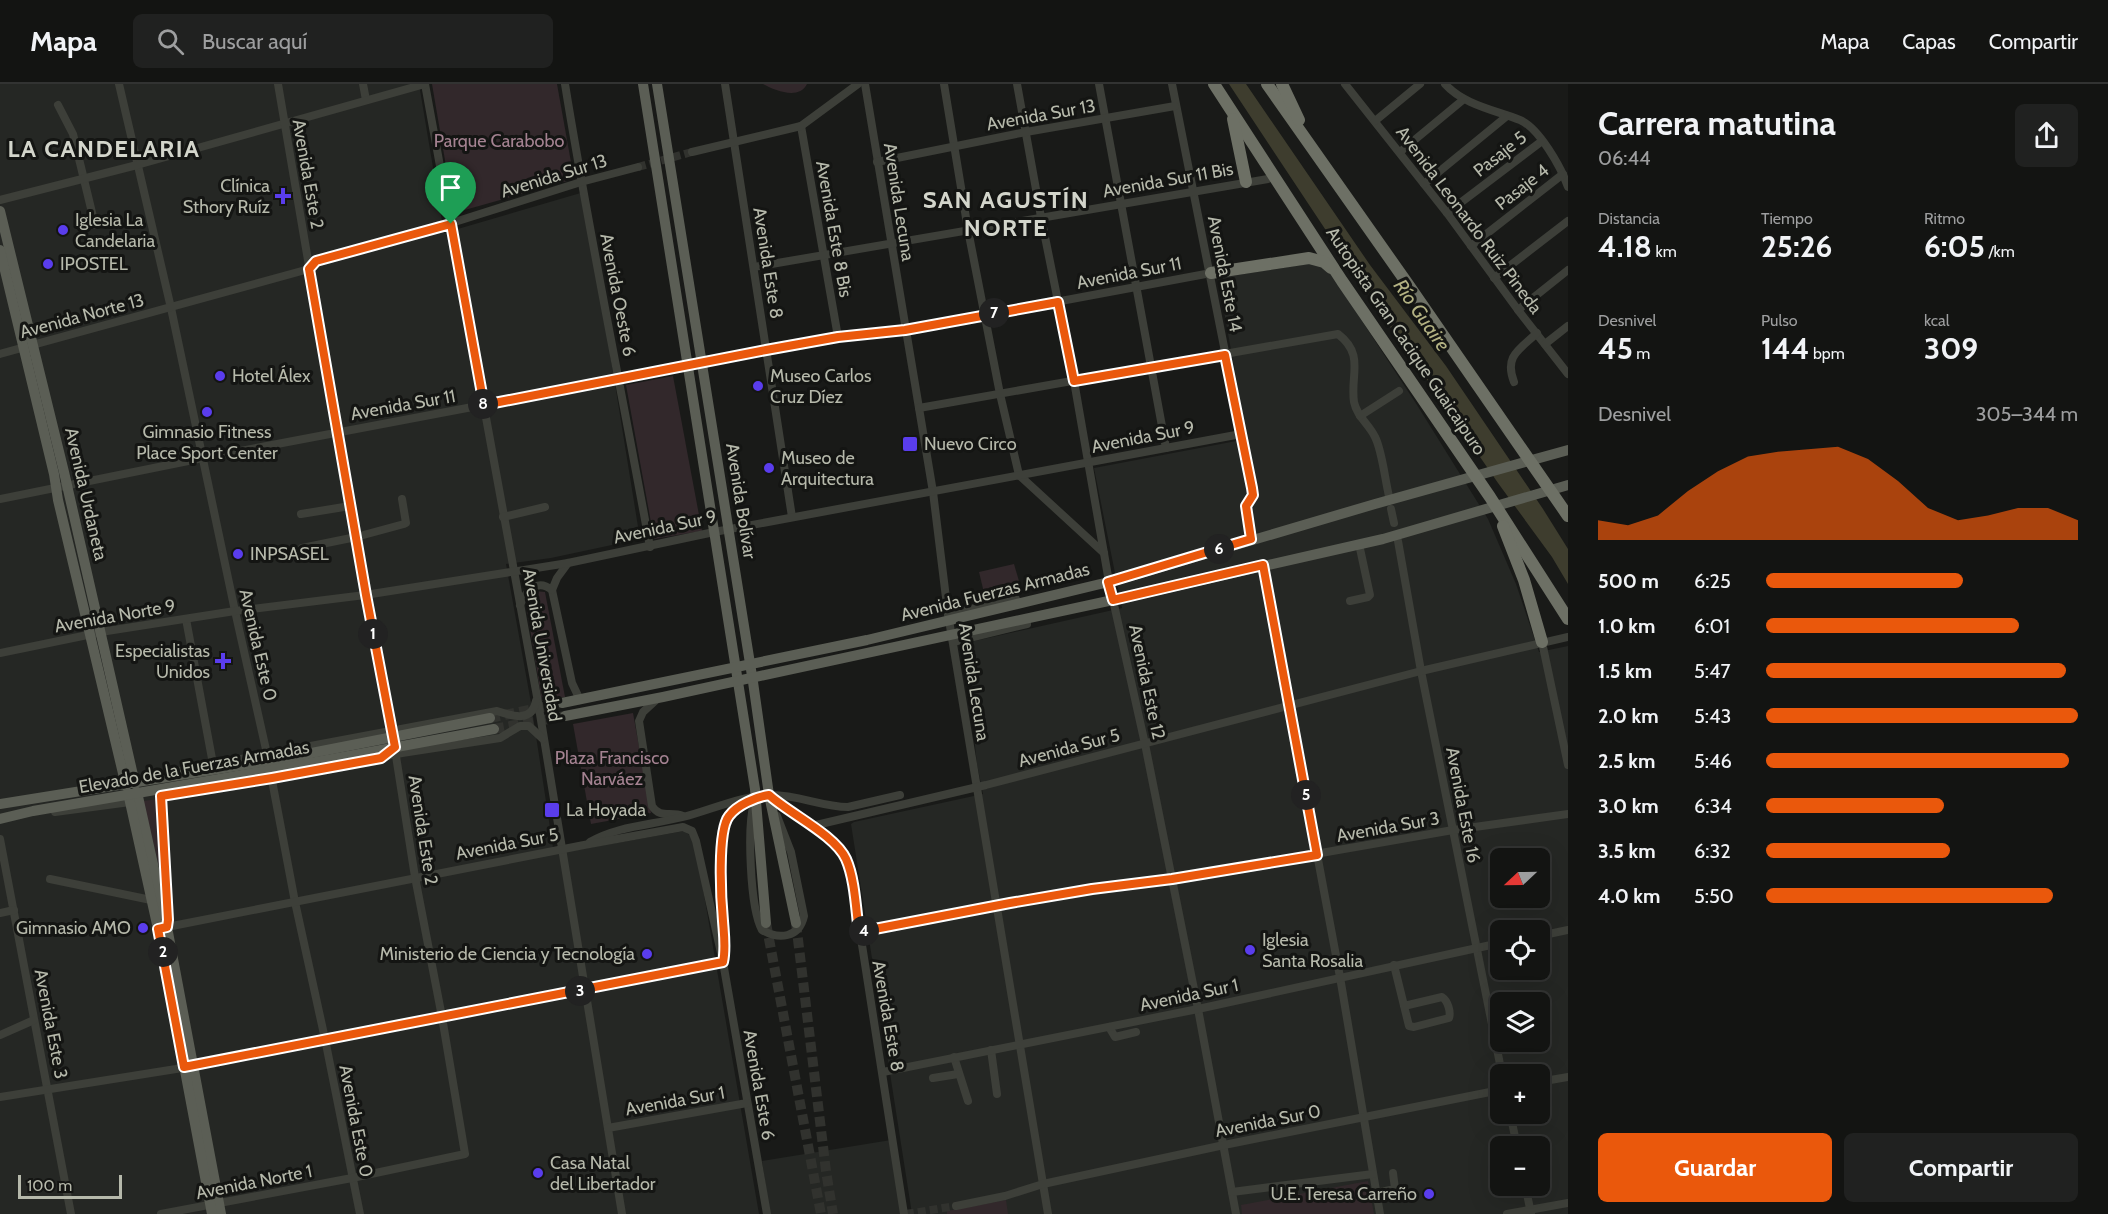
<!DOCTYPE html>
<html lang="es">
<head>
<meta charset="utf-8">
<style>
  body { margin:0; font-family:Cabin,sans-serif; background:#202120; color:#f1f3f6; height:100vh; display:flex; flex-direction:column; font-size:22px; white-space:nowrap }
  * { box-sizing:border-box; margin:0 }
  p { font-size:20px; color:#9d9e9f }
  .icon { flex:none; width:33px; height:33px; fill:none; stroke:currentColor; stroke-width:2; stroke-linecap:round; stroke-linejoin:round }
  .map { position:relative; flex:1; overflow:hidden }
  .drawer { display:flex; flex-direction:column; background:#131412; width:540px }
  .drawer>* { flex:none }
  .needle { width:39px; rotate:248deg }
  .controls { position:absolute; left:1490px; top:764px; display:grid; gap:12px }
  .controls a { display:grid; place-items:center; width:60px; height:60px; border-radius:9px; background:#131412; box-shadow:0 6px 24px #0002,0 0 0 2px #323332; font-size:30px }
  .scale { position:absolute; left:18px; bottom:15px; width:104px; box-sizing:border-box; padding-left:6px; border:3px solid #b6b9ab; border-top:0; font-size:16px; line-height:21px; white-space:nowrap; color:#b6b9ab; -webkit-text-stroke:4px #141513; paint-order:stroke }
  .pin { position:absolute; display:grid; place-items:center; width:51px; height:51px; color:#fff; margin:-62px -26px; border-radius:50% 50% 50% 0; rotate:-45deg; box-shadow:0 0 6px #0007 }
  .pin .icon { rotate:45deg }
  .km { position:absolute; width:30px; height:30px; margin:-15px; border-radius:50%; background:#222; color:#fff; font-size:16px; line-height:30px; text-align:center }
  .round { display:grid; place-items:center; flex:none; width:63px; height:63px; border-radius:9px; background:#202120 }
  .headline { display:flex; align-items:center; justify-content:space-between; height:102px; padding:0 30px }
  h1 { font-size:33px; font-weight:800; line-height:45px }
  .stats { display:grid; grid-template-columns:repeat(3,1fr); gap:9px; height:102px; padding:6px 30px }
  .stats div { display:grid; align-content:center }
  .stats b { font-size:30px; font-weight:800 }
  .stats small { font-size:16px; font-weight:400 }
  .stats p { font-size:16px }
  .chart { height:168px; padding:12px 30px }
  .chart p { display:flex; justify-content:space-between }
  .chart svg { width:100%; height:108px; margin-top:6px; fill:#ea580c; opacity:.7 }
  .button { display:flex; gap:12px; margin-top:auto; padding:12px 30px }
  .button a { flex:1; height:69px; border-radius:9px; background:#ea580c; color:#fff; font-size:24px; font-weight:800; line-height:69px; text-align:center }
  .button a+a { background:#202120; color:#f1f3f6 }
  ul { padding:0 30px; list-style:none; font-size:20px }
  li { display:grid; grid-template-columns:96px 72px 1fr; align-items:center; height:45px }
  li i { height:15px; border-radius:8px; background:#ea580c }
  header { display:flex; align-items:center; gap:36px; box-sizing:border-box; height:84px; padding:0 30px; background:#131412; border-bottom:2px solid #323332 }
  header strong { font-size:28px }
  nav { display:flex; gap:33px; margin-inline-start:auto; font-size:21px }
  .search { width:420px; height:54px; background:#202120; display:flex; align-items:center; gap:15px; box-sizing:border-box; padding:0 21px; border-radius:9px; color:#9d9e9f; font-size:22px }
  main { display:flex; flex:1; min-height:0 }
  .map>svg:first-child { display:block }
</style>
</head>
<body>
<header>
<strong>Mapa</strong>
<div class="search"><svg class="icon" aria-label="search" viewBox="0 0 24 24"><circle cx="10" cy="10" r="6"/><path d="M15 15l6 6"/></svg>Buscar aquí</div>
<nav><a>Mapa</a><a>Capas</a><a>Compartir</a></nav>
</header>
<main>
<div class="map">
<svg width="1568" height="1130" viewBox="0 0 1568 1130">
  <rect width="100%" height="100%" fill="#191a18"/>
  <g fill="#252724" fill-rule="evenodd">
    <polygon points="0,0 419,0 444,149 584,108 640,455 551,474 506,480 531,619 554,770 684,747 691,752 696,764 759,1130 0,1130"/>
    <path d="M 1314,179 L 1326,182 L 1417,321 L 1488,435 L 1516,500 L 1539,568 L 1568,562 L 1568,1130 L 912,1130 L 851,740 L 854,738 L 983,710 L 977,680 L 964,561 L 970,558 L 1122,524 L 1094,384 L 1247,355 L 1218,194 ZM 1500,774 L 1539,774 L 1539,813 L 1500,813 ZM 1500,846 L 1539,846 L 1539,885 L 1500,885 ZM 1500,918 L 1539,918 L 1539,957 L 1500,957 ZM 1500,990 L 1539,990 L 1539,1029 L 1500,1029 ZM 1500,1062 L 1539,1062 L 1539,1101 L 1500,1101 Z"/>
    <polygon points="891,1056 902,1130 770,1130 762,1077"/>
  </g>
  <g fill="#32282b">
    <polygon points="432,0 557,0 574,95 454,129"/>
    <path d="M 763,0 L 807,0 C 799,16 776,7 763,0 Z"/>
    <polygon points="673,292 702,447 654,455 626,301"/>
    <polygon points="1014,480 1021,504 985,513 979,488"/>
    <polygon points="534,507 545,508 565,613 542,617 525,514"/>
    <polygon points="633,629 651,729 591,740 573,640"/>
    <polygon points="158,715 163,798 143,717"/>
    <polygon points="1368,1097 1374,1130 1242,1130 1241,1121"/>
    <polygon points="1006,1116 1008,1130 947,1130 947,1127"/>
  </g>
  <polygon fill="#3e3d2e" points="1229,0 1246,0 1370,181 1446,282 1543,425 1568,465 1568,500 1552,473 1498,399 1386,237"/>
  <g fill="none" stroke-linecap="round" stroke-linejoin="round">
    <g stroke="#31322e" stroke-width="8" stroke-dasharray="8 4" stroke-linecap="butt">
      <polyline points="638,83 692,68"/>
      <polyline points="906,1130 956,1122"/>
    </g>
    <g stroke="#31322e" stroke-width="10" stroke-dasharray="10 5" stroke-linecap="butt">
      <polyline points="490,634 562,619"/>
      <polyline points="494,645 565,632"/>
      <polyline points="766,839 821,1130"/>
      <polyline points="796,839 826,1087 833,1130"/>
    </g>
    <g stroke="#3d3f39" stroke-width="8">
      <polyline points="119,0 171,224 235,527 267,670 295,818 325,955 360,1130"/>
      <polyline points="363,0 366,16"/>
      <polyline points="425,0 538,618 622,1130"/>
      <path d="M 565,0 C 590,155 622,308 650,463"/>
      <polyline points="725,0 792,433"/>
      <polyline points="865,0 933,408 948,530 1048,1130"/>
      <polyline points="944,0 968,146 1000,310 1019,391 1104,469"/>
      <polyline points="1017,0 1041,133 1074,297 1109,498 1145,660 1198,925 1236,1130"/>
      <polyline points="1099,0 1166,364"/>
      <polyline points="1172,0 1252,404 1253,411 1246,422 1251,455"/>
      <polyline points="1345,0 1447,129 1518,226 1568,290"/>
      <path d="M 1445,0 C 1464,21 1495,26 1520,36 C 1539,44 1561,83 1568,103"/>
      <polyline points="58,21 73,50 95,141"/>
      <polyline points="1375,37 1420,0"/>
      <polyline points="801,42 838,253"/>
      <polyline points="692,68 801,42 858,0"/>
      <polyline points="1400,68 1464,15"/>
      <polyline points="877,78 1026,48 1175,22"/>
      <polyline points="1424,100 1507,32"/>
      <polyline points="0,116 137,81 425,0"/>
      <polyline points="1447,129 1542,57"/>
      <polyline points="1471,162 1563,90"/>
      <polyline points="754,183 1268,95"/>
      <polyline points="1494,194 1568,137"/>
      <polyline points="1518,226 1568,186"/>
      <polyline points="1545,260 1568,242"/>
      <polyline points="0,270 309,185 316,177 442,142 581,98 638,83"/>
      <path d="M 1514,298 C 1504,272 1519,266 1537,249"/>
      <path d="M 919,324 L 1338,250 C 1365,271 1350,290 1354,318 C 1357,333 1369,340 1375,353 C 1382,366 1385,396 1389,412"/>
      <polyline points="1360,332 1399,307"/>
      <polyline points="0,415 203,374 620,295 766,266 838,253 905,246 1211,189"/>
      <polyline points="1391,425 1394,439"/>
      <polyline points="301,430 350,422"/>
      <polyline points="503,433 545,423"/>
      <polyline points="1398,457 1421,587 1502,990"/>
      <polyline points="302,464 356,453 404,440 406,439 402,415"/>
      <polyline points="568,479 557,494 552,506 572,599 580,616"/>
      <polyline points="1263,481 1340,893 1380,1130"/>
      <polyline points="1350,517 1368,513 1370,511 1359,460"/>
      <path d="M 520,521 C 526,507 537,494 552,506"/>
      <polyline points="948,530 1016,515"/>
      <polyline points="186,535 213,680"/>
      <polyline points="953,558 1027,540"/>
      <polyline points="1542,558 1568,681"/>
      <polyline points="0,569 107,547 235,527 365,511 568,479 714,448 1241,350"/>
      <path d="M 656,616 L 643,628 L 639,637 L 652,722 C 660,735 671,727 683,732"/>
      <path d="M 182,686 L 497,627 C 512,632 532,639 536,617"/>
      <path d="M 770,712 C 796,736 836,749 850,784 L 904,1130"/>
      <polyline points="756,713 728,733 723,748 721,817 725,869 723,878 767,1130"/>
      <path d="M 754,719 C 747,743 750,824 762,846 C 779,856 799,854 804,832 L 791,768 L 777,732"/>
      <polyline points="55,728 130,718"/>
      <polyline points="812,742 986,701 1421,587 1568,553"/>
      <polyline points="0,755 71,1130"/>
      <path d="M 590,758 C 617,742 652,741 683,733 C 711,726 742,711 772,711 C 798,711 823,723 848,723 L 900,711"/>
      <polyline points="50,795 151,816"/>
      <polyline points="0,829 14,826"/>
      <polyline points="168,829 161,712 272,694 402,669 500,654 520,642 529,642 543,655"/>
      <polyline points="859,848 1010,819 1092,805 1172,795 1453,746 1568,730"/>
      <polyline points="1539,852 1568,846"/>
      <path d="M 1394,881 L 1409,942 L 1414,943 L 1449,934 C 1451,928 1448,917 1442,913 L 1404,922"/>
      <polyline points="1109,943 1115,953 1136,948"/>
      <polyline points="0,951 34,936"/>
      <polyline points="991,966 997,1010"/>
      <polyline points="954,973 968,1017"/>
      <polyline points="883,988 1198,925 1500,859"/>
      <polyline points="933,994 958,990"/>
      <polyline points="1539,998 1568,993"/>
      <polyline points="0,1013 176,985 723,878 696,757 692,747 683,743 584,761 162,844"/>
      <polyline points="1510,1029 1517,1062"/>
      <polyline points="608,1044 747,1019"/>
      <polyline points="1525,1101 1531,1129"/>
      <polyline points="1232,1108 1373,1090"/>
      <polyline points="1376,1109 1395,1105 1393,1089"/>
      <polyline points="956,1122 1005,1112 1043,1100 1224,1061 1500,1006"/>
      <polyline points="161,1130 352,1094 465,1070 442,933 415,793 393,653 365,511 278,0"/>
      <polyline points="1507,1130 1568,1119"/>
    </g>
    <g stroke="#5b5e55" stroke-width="10">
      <polyline points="643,0 755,705 766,839"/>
      <polyline points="657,0 753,598 769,711 796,839"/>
      <polyline points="0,127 64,388 135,700"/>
      <polyline points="0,166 54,390 58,416 126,702"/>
      <polyline points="562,619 867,556 1117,496 1375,420 1568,366"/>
      <polyline points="565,632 663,613 1113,516 1383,455 1568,401"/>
      <polyline points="137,708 167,843 221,1130"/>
      <polyline points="128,709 160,854 212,1130"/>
      <polyline points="0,720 281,675 490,634"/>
      <polyline points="0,735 33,727 289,683 494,645"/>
    </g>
    <g stroke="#6d7065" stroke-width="12">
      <polyline points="1214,0 1342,197 1490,413 1568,535"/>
      <polyline points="1267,0 1407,199 1568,432"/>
      <polyline points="1282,0 1299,36"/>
      <polyline points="1233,35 1246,98"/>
      <polyline points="1211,189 1309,174 1324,178 1331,184"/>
      <polyline points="1503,442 1524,496 1542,558"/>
    </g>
  </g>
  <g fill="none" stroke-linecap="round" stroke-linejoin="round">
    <g stroke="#fff" stroke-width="12">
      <path id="route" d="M 451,140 L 484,321 L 766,266 L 838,253 L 905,246 L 1058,218 L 1074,297 L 1225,271 L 1252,404 L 1253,411 L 1246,422 L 1251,455 L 1108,498 L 1113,516 L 1263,481 L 1317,771 L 1172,795 L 1092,805 L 1010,819 L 859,848 C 856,827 855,795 846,775 C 835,751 790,730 769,711 C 756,713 737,721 729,732 C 717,747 721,816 723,837 C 724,851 726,865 723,878 L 184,983 L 158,845 L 167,843 L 168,836 L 161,712 L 272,694 L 381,674 L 395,663 L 366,511 L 309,185 L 316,177 Z"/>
    </g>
    <use href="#route" stroke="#ea580c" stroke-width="8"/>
  </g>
  <g fill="#5a3ded" stroke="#141513" stroke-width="2">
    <path d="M280 103h6v6h6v6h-6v6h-6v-6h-6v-6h6z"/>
    <circle cx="63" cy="146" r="6"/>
    <circle cx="48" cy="180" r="6"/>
    <circle cx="220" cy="292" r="6"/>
    <circle cx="758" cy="302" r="6"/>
    <circle cx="207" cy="328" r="6"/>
    <rect x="902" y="352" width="16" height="16" rx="3"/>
    <circle cx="769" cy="384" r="6"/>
    <circle cx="238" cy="470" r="6"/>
    <path d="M220 568h6v6h6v6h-6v6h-6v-6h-6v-6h6z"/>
    <rect x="544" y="718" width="16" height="16" rx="3"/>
    <circle cx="143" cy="844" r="6"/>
    <circle cx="1250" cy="866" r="6"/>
    <circle cx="647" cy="870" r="6"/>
    <circle cx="538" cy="1089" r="6"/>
    <circle cx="1429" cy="1110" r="6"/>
  </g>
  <g text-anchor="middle" stroke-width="6" stroke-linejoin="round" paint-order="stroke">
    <g font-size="18" fill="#b6b9ab" stroke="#141513">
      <text transform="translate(1041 31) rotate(-10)" y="6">Avenida Sur 13</text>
      <text transform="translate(1500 70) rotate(-38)" y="6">Pasaje 5</text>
      <text transform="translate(308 90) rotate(80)" y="6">Avenida Este 2</text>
      <text transform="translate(554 92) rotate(-17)" y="6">Avenida Sur 13</text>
      <text transform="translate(1168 96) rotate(-10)" y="6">Avenida Sur 11 Bis</text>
      <text transform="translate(1522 103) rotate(-38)" y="6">Pasaje 4</text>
      <text transform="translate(899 118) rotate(81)" y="6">Avenida Lecuna</text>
      <text transform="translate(1469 136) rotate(53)" y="6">Avenida Leonardo Ruiz Pineda</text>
      <text transform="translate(834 145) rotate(80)" y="6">Avenida Este 8 Bis</text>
      <text transform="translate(768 179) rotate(81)" y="6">Avenida Este 8</text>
      <text transform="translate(1129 189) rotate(-11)" y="6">Avenida Sur 11</text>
      <text transform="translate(1225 190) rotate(79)" y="6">Avenida Este 14</text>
      <text transform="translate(618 211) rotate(79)" y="6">Avenida Oeste 6</text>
      <text transform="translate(82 232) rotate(-15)" y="6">Avenida Norte 13</text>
      <text transform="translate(1406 257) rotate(56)" y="6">Autopista Gran Cacique Guaicaipuro</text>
      <text transform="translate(403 321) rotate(-10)" y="6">Avenida Sur 11</text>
      <text transform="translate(1143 353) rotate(-11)" y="6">Avenida Sur 9</text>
      <text transform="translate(86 410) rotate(77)" y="6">Avenida Urdaneta</text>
      <text transform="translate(741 417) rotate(81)" y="6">Avenida Bolívar</text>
      <text transform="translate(665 443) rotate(-12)" y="6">Avenida Sur 9</text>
      <text transform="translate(995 508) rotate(-14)" y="6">Avenida Fuerzas Armadas</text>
      <text transform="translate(115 532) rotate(-10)" y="6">Avenida Norte 9</text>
      <text transform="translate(258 561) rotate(77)" y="6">Avenida Este 0</text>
      <text transform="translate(542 561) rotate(80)" y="6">Avenida Universidad</text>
      <text transform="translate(974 598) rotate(81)" y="6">Avenida Lecuna</text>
      <text transform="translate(1147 598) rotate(78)" y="6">Avenida Este 12</text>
      <text transform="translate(1069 664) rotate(-15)" y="6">Avenida Sur 5</text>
      <text transform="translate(194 683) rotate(-10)" y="6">Elevado de la Fuerzas Armadas</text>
      <text transform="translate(1463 721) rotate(79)" y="6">Avenida Este 16</text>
      <text transform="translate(1388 743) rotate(-10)" y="6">Avenida Sur 3</text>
      <text transform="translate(423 746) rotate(81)" y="6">Avenida Este 2</text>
      <text transform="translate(507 760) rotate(-11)" y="6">Avenida Sur 5</text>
      <text transform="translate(1189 911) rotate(-12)" y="6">Avenida Sur 1</text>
      <text transform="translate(888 932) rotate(80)" y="6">Avenida Este 8</text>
      <text transform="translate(51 940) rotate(79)" y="6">Avenida Este 3</text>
      <text transform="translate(759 1001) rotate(80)" y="6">Avenida Este 6</text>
      <text transform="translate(675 1017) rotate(-10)" y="6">Avenida Sur 1</text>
      <text transform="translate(356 1037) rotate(79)" y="6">Avenida Este 0</text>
      <text transform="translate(1268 1037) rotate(-11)" y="6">Avenida Sur 0</text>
      <text transform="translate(254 1098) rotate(-11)" y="6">Avenida Norte 1</text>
    </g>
    <g font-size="18" fill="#a48291" stroke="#141513">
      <text x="499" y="63">Parque Carabobo</text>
      <text x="612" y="680">Plaza Francisco<tspan x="612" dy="21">Narváez</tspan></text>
    </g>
    <g font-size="18" fill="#b6b9ab" stroke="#141513" text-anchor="start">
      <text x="270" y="108" text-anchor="end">Clínica<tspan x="270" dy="21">Sthory Ruíz</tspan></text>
      <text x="75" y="142">Iglesia La<tspan x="75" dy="21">Candelaria</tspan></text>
      <text x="60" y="186">IPOSTEL</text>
      <text x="232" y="298">Hotel Álex</text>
      <text x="770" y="298">Museo Carlos<tspan x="770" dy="21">Cruz Díez</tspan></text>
      <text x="207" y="354" text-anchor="middle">Gimnasio Fitness<tspan x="207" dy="21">Place Sport Center</tspan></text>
      <text x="924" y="366">Nuevo Circo</text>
      <text x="781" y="380">Museo de<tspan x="781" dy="21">Arquitectura</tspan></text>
      <text x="250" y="476">INPSASEL</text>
      <text x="210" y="573" text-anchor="end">Especialistas<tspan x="210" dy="21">Unidos</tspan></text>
      <text x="566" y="732">La Hoyada</text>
      <text x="131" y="850" text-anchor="end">Gimnasio AMO</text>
      <text x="1262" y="862">Iglesia<tspan x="1262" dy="21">Santa Rosalia</tspan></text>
      <text x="635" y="876" text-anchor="end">Ministerio de Ciencia y Tecnología</text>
      <text x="550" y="1085">Casa Natal<tspan x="550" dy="21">del Libertador</tspan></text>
      <text x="1417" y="1116" text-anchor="end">U.E. Teresa Carreño</text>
    </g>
    <g font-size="20" font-style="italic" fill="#b3b283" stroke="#141513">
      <text transform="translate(1422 231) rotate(55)" y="7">Río Guaire</text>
    </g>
    <g font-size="24" font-weight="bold" letter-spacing="1.5" fill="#d3d5cb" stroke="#141513">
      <text x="104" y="73">LA CANDELARIA</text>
      <text x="1006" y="124">SAN AGUSTÍN<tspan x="1006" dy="28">NORTE</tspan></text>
    </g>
  </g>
</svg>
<div class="controls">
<a><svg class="needle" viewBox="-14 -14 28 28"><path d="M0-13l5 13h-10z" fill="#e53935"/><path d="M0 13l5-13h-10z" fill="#9d9e9f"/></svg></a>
<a><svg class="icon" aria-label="locate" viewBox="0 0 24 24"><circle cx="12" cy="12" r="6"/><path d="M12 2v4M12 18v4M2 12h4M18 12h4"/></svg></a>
<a><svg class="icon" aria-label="layers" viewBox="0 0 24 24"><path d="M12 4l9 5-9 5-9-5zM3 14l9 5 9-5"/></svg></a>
<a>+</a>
<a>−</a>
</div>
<div class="scale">100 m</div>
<div class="pin" style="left:451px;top:140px;background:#1e9e55"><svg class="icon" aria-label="arrive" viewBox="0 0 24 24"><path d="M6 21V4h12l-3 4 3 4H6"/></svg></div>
<b class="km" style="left:373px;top:550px">1</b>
<b class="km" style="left:163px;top:868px">2</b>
<b class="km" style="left:580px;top:907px">3</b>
<b class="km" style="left:864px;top:847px">4</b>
<b class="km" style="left:1306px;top:711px">5</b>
<b class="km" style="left:1219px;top:465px">6</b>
<b class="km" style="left:994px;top:229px">7</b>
<b class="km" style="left:483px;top:320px">8</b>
</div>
<section class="drawer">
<div class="headline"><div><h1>Carrera matutina</h1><p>06:44</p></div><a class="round"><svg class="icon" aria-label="share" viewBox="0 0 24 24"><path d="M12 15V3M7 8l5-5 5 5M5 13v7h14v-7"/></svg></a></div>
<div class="stats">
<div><p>Distancia</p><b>4.18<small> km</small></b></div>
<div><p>Tiempo</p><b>25:26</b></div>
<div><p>Ritmo</p><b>6:05<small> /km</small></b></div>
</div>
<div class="stats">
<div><p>Desnivel</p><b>45<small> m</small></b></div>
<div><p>Pulso</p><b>144<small> bpm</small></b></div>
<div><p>kcal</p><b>309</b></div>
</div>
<div class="chart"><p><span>Desnivel</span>305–344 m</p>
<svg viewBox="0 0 160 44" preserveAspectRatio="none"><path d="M0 44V36L10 38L20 34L30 24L40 16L50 10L60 8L70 7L80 6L90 11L100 20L110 31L120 36L130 34L140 31L150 31L160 36V44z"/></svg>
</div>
<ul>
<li><b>500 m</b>6:25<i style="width:63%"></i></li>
<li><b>1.0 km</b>6:01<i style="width:81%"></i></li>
<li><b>1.5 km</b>5:47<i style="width:96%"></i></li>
<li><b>2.0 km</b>5:43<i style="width:100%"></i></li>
<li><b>2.5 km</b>5:46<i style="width:97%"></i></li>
<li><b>3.0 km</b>6:34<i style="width:57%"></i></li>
<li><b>3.5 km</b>6:32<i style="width:59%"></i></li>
<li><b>4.0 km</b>5:50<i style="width:92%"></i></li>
</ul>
<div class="button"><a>Guardar</a><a>Compartir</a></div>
</section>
</main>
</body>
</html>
